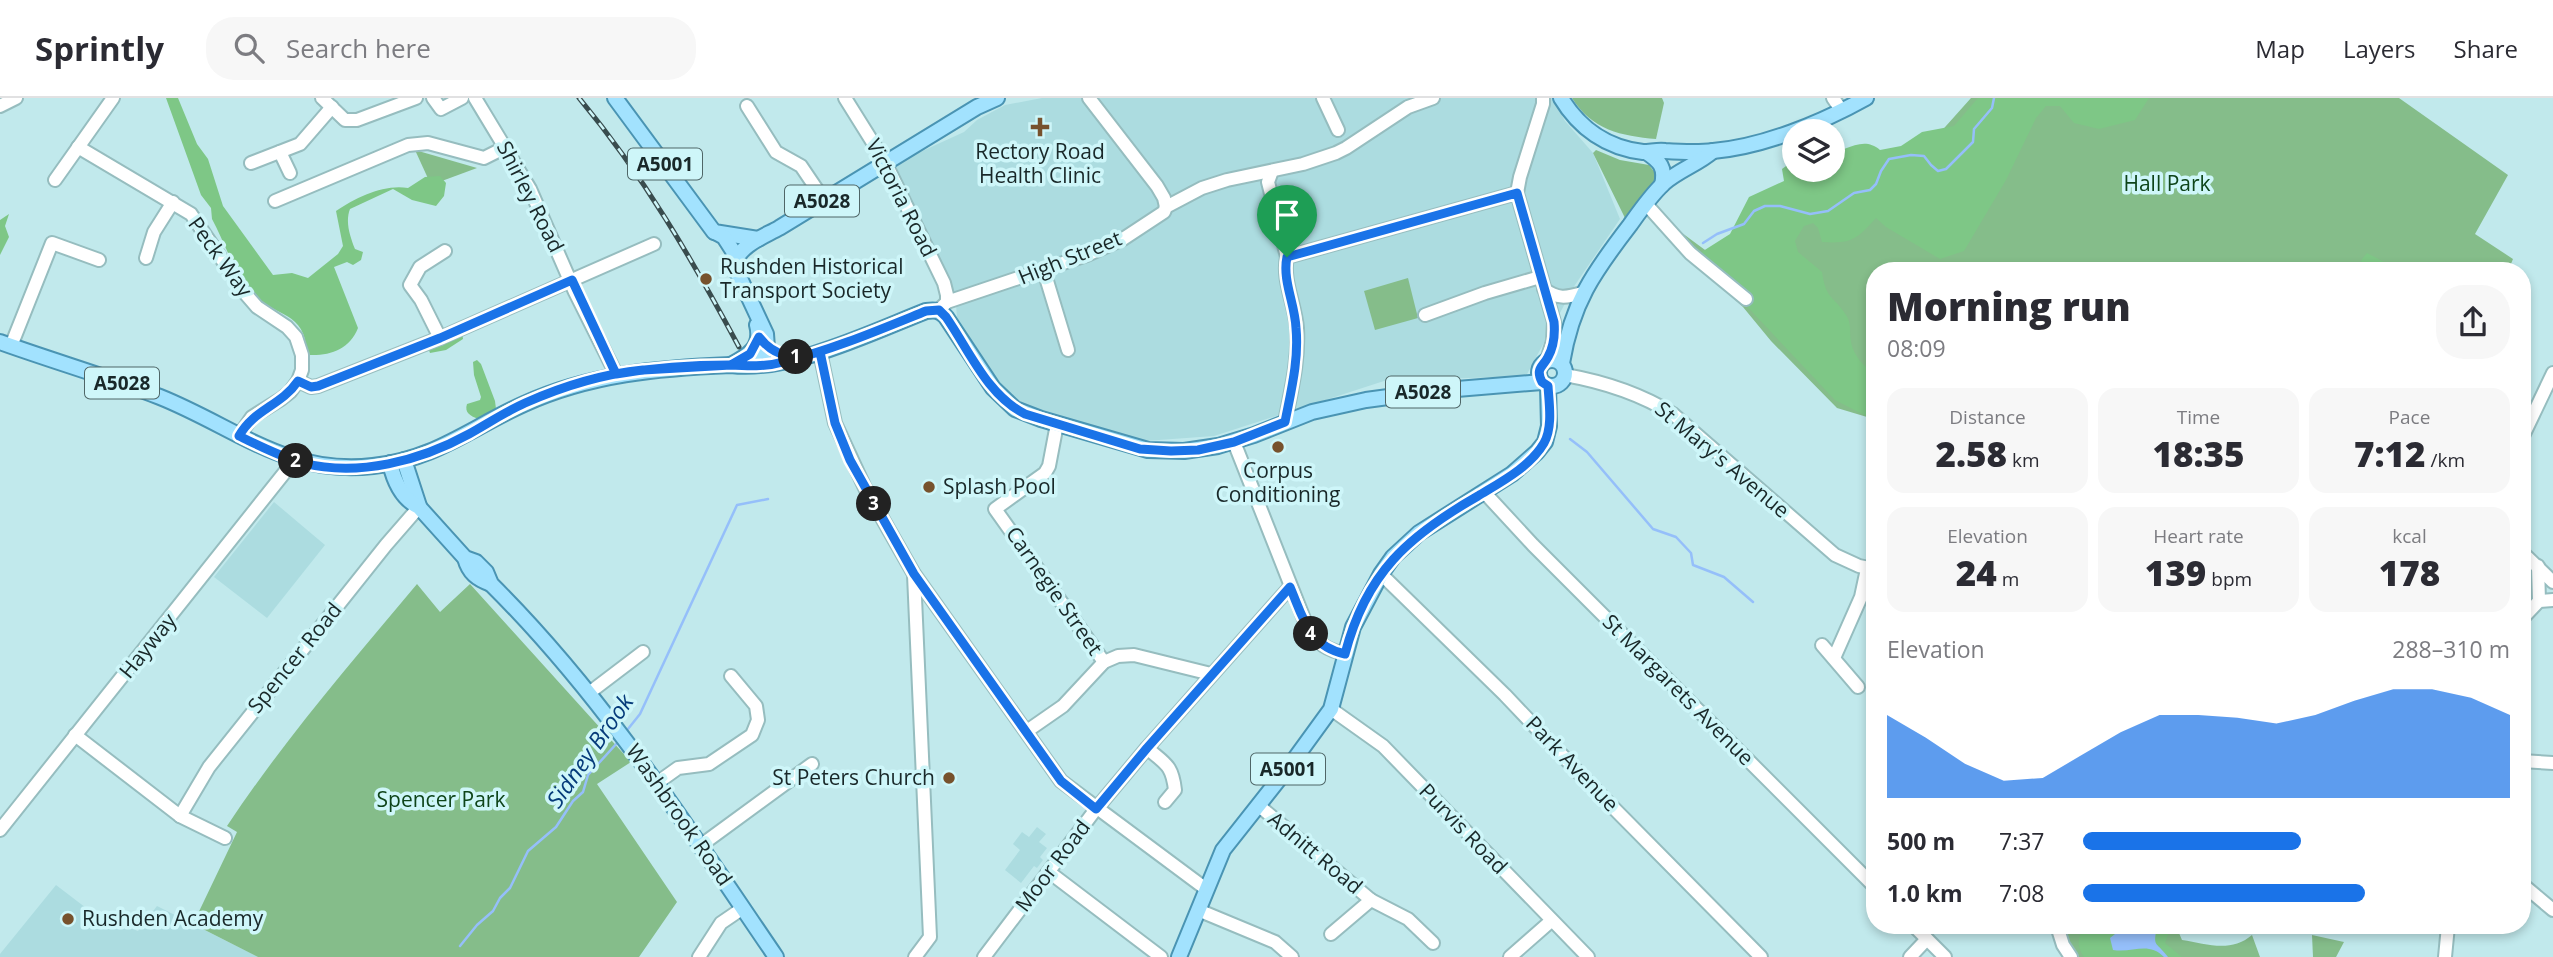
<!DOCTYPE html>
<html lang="en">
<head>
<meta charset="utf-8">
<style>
  body { margin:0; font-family:"Open Sans",sans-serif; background:#f7f7f7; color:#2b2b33; height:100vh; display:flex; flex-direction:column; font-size:26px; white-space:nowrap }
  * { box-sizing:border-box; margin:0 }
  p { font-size:23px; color:#7c7c81 }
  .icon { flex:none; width:38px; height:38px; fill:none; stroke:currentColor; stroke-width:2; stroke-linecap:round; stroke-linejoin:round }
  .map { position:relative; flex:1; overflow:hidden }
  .drawer { position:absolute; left:1866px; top:164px; width:665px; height:672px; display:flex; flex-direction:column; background:#fff; border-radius:28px; box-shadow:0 4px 10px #0003 }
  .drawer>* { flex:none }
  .controls { position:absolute; left:1782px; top:21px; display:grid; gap:14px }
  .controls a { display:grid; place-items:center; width:63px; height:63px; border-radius:50%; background:#fff; box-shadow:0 4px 10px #0003; font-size:35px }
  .pin { position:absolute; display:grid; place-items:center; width:60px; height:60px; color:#fff; margin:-72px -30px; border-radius:50% 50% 50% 0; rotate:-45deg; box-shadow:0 0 7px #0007 }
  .pin .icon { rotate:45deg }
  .km { position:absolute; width:35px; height:35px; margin:-18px; border-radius:50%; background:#222; color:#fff; font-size:19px; line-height:35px; text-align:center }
  .round { display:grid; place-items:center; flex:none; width:74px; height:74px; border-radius:28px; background:#f7f7f7 }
  .overview { display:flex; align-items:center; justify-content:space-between; height:119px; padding:0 21px }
  h1 { font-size:38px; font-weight:800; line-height:52px }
  .metrics { display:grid; grid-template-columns:repeat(3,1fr); gap:10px; height:119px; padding:7px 21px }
  .metrics div { display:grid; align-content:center; border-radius:18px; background:#f7f7f7; text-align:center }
  .metrics b { font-size:35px; font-weight:800 }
  .metrics small { font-size:19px; font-weight:400 }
  .metrics p { font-size:19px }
  .chart { height:196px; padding:14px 21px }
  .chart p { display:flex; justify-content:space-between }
  .chart svg { width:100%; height:126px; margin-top:7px; fill:#1a73e8; opacity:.7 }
  ul { padding:0 21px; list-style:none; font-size:23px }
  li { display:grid; grid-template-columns:112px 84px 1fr; align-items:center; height:52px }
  li i { height:18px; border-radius:9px; background:#1a73e8 }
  header { display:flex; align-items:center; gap:42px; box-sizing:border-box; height:98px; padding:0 35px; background:#fff; border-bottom:2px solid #e1e1e2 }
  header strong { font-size:33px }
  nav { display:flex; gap:38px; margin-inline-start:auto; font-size:24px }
  .search { width:490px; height:63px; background:#f7f7f7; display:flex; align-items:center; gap:18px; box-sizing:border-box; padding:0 24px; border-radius:28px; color:#7c7c81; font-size:26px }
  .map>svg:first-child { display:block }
</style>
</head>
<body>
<header>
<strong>Sprintly</strong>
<div class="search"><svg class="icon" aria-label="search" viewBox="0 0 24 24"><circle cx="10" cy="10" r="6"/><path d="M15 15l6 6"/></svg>Search here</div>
<nav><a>Map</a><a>Layers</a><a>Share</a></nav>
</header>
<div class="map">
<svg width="2553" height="859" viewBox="0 0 2553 859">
  <rect width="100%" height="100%" fill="#c1e9ec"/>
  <g fill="#acdce0">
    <polygon points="1042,0 1552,0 1565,23 1593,55 1620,121 1575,187 1526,278 1384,283 1214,338 1145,343 1024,312 1002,291 957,219 955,195 894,66 964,34 977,22 1005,7"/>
    <polygon points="274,404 325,447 267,520 214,479"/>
    <polygon points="1037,729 1046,736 1039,744 1047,750 1040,759 1043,762 1037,770 1034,768 1021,785 1005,772 1020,752 1013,746 1022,734 1029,739"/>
    <polygon points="56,787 94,816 138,833 157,808 258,859 0,859 0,856"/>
  </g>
  <g fill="#85bd8a">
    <path d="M 1572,0 L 1662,0 L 1664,5 L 1656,41 C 1621,38 1592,32 1572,0 Z"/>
    <polygon points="1971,0 2399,0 2508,77 2475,136 2513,161 2508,173 1874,173 1874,325 1867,319 1837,310 1771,243 1743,209 1673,145 1682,135 1720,163 1929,47"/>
    <polygon points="415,52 477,70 431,87"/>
    <polygon points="1596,52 1620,62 1649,67 1656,76 1657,83 1625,120 1593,55"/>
    <polygon points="1408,180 1418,220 1375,232 1364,193"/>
    <path d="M 417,486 L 440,514 L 470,486 L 631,664 L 597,686 L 677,804 L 639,859 L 258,859 L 193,826 L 237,734 L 227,728 C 284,642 351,565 417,486 Z"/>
    <path d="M 2062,828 L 2176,828 L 2182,842 C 2207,846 2231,855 2252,837 L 2260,859 L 2073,859 Z"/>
    <polygon points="2312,837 2344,844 2336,859 2313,859"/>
  </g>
  <g fill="#7ec786">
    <path d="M 166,0 L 178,0 L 197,46 L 208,61 L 223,108 L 273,177 L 292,175 L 308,180 L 338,156 L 343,148 L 336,113 C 357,99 384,86 408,90 L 425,79 L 440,78 L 446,85 L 444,98 L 436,108 L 412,102 L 393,91 L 350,111 C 345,124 350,138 355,151 L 363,154 L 361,162 L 353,167 L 347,164 L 334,169 L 358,230 C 350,251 330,258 309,257 L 306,254 C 307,213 271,218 250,194 C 235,176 224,143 212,121 L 211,110 L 201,97 Z"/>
    <path d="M 1978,0 L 2149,0 L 2135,22 L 2099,31 L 2074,25 L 2060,8 L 2046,8 L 2036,20 L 2006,82 L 1964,153 L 1940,161 L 1886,129 L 1876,120 C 1857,141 1852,146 1822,144 L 1818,130 L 1813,125 L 1804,128 L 1795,143 L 1798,154 L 1822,174 C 1826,202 1833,197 1846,217 C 1852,226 1849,234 1851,244 C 1853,256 1864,270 1874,274 L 1874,322 L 1835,302 L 1738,199 L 1703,173 L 1700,155 L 1730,136 L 1749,99 L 1784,83 L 1782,71 L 1793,63 L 1794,72 L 1832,72 L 1832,44 L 1844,51 C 1858,46 1868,42 1880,52 L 1901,48 L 1922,34 L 1954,28 Z"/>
    <polygon points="9,116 5,128 9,139 0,157 0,122"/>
    <polygon points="2367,155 2401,173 2358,173 2362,161"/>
    <polygon points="462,234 463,241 446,252 430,255 427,247"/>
    <path d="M 477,262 L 481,266 L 495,303 L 496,311 L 491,316 L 478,321 C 471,318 464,315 467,306 L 480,302 L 481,299 L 474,277 L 473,264 Z"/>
    <path d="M 2087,828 L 2167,828 L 2168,837 L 2165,845 L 2182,859 L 2084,859 C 2076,848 2077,837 2087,828 Z"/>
  </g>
  <path fill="#95bffa" d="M 2125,828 L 2157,828 C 2153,850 2155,842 2168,859 L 2164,859 C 2148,843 2134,855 2113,852 L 2110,840 Z"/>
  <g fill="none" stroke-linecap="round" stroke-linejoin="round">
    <g stroke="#95bffa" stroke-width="2.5">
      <polyline points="1703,145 1717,136 1744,126 1754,113 1765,108 1780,108 1810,116 1828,113 1854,95 1870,92 1876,86 1881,73 1889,61 1911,57 1924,58 1931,67 1938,73 1946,71 1973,44 1974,31 1992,10 1994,0"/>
      <polyline points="1570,341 1587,354 1653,431 1676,439 1691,455 1693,467 1724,479 1753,504"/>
      <polyline points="624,636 640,616 737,407 768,401"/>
      <polyline points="2522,722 2527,722"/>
      <polyline points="460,848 477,827 493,813 500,800 510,790 528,753 556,729 573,703 583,694 588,677 618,644"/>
    </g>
    <g stroke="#96bdbf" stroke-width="16">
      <g id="minor">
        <polyline points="322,0 345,22 357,22 416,0"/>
        <polyline points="433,0 441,11 462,0"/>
        <polyline points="475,0 530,91 575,194 616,276"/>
        <polyline points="845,0 885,64 944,185 947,197 947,204"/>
        <polyline points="1089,0 1157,88 1164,100 1166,109"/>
        <polyline points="1323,0 1338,32"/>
        <polyline points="1543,0 1543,6 1520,79 1517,95 1554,224 1553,243 1547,262"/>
        <polyline points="1833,0 1842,13"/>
        <polyline points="0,8 16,0"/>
        <polyline points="747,8 776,54 801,68 824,102"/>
        <polyline points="78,49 191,116 244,194 257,209 287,229 296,239 302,257 302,272 298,283 290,294 281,301 252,319 239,338"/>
        <polyline points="280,54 290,75"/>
        <polyline points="251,65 300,46 332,9"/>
        <path d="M 1272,73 L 1268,84 L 1287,159 C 1282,182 1295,206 1297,230 C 1299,262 1291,293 1285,324"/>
        <polyline points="55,82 113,0"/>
        <polyline points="275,103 408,47 428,45 484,60 506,49"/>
        <polyline points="1646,106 1690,155 1746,201"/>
        <polyline points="1287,159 1517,95"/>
        <polyline points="146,160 154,134 173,104"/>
        <polyline points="1044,173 1068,252"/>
        <path d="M 1544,191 C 1557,201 1566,200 1582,195"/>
        <polyline points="939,212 947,204 1087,157 1123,141 1164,114 1166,109 1202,90 1227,82 1303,66 1336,55 1346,50 1408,9 1433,0"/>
        <polyline points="1425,217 1485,195 1540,179"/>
        <polyline points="440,240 421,202 410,187 420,169 445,153"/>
        <polyline points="11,248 52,145 99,162"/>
        <polyline points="820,254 835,325 865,390 914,476 1061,683 1206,791"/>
        <path d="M 1565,277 C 1605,284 1639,295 1673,316 L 1835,457 L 1859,468 L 1874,471"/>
        <polyline points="298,283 311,289 318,288 440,240 654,146"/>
        <polyline points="1057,326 1049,368 1045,375 995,411 1104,564"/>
        <polyline points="2522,340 2553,275"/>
        <path d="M 1234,344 L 1308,531 C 1317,546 1328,552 1345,556"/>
        <polyline points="1484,394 1533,447 1874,788"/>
        <polyline points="2522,454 2553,484"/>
        <polyline points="2538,468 2539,503"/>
        <polyline points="1381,476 1505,597 1580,676 1761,859"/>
        <polyline points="914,477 930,839 915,859"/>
        <polyline points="2522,521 2539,503 2553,502"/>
        <polyline points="1822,547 1858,589"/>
        <polyline points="1834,560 1861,499 1867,471"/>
        <polyline points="589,595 643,554"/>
        <polyline points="1331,611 1383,648 1588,859"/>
        <polyline points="1027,633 1063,608 1104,564 1118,558 1134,557 1211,576"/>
        <polyline points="75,637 180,718 225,740"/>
        <path d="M 1147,650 C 1165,666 1172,666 1175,692 L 1165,704"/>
        <polyline points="2522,663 2553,665"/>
        <polyline points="657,685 678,670 709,666 752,637 758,622 756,608 731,578"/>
        <polyline points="1258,707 1371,802 1408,821 1433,845"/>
        <polyline points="180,718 209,669 386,447 419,409"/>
        <polyline points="0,732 289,369 292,361"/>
        <polyline points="700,748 812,666"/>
        <polyline points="1049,774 1161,859"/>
        <polyline points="2522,786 2553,812"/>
        <polyline points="1198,812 1275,844 1292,859"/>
        <polyline points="1914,828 1945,859"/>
        <polyline points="2057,828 2063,847 2071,859"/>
        <polyline points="1331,836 1371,802"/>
        <polyline points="699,859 721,825 743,810"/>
        <polyline points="984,859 1096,711 1147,650 1290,489"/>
        <polyline points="1510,859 1551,823"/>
        <polyline points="1910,859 1927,841"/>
        <polyline points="2445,859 2448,828"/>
      </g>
    </g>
    <g stroke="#4a94b3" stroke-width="18">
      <g id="major">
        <polyline points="615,0 714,134 758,141"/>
        <path d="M 1561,0 C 1579,30 1607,50 1643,54 C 1650,54 1658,52 1665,53 C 1681,54 1697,55 1713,53 C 1763,49 1823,24 1866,0"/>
        <path d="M 1646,54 C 1660,63 1666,70 1662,87"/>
        <polyline points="715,134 724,139 733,153 737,174 766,236 767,250 757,267"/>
        <path d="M 734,166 C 740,147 763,139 779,130 L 977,9 L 997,0"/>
        <path d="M 0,244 C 53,263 108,279 160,299 C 235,329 287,378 373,368 C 434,362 472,329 524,306 C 590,276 659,270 731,267 C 791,274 870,235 926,213 C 936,212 939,212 946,219 L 993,290 L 1015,311 L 1041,321 L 1148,352 L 1184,353 L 1218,348 L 1254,337 L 1312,314 L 1366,302 L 1433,293 L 1542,284"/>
        <circle cx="1552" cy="275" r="13"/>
        <path d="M 1562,265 C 1572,205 1593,175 1630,127 C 1640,113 1651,97 1664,85 C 1679,72 1698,66 1713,53"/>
        <path d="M 731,267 C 748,258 763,249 757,227"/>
        <polyline points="404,362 419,408"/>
        <path d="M 390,365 C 394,383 402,401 419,409 L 465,460 L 476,464 L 486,474 L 491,486 C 603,597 688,730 776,859"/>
        <path d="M 465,460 C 469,475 477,481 491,486"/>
        <polyline points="1179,859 1223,752 1291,666 1331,611 1353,529 1381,476 1393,459 1419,435 1512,376 1537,354 1545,344 1549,328 1548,288"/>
      </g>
    </g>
    <use href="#minor" stroke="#fff" stroke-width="12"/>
    <use href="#major" stroke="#a2e2fe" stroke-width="14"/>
    <g stroke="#394c4e" stroke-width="5">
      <path id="rail" d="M 579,0 C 643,77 692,161 739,249"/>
    </g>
    <use href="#rail" stroke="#cef6f9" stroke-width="2.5" stroke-dasharray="8" stroke-linecap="butt"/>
  </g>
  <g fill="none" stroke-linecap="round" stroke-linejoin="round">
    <g stroke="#fff" stroke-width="14">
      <path id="route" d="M 1287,159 C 1282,182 1295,206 1296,230 C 1299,262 1291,293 1285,324 L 1234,344 L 1198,352 L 1171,353 L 1140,351 L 1025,316 C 987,297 969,252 946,219 L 939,212 L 926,213 C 879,232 832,252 783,264 C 766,269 747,268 729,267 C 692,267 653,270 616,276 L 572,182 L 440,240 L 318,288 L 311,289 L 298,283 C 281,308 254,311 239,338 C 260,348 281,359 303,365 C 358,379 420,363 469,336 C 487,326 505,314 525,305 C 561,289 603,276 643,272 L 731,267 L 750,256 L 759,239 C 776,261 795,261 820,254 L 835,325 L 850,362 L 914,476 L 1061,683 L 1096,711 L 1147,650 L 1290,489 C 1303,519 1308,548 1345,556 C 1366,475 1408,438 1478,398 C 1501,384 1530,369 1544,345 C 1553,329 1549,305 1548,288 L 1542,284 C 1535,270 1543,269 1548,259 C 1554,248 1555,235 1554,224 L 1517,95 L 1287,159"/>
    </g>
    <use href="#route" stroke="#1a73e8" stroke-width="9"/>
  </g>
  <g fill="#77522d" stroke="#cef6f9" stroke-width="2.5">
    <path d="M1036.5 18.5h7v7h7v7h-7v7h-7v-7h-7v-7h7z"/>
    <circle cx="706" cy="181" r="7"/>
    <circle cx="1278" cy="349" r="7"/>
    <circle cx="929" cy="389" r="7"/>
    <circle cx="949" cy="680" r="7"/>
    <circle cx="68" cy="821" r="7"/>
  </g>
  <g text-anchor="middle" stroke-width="7" stroke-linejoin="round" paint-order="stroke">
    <g fill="#cef6f9" stroke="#4f6667" stroke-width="2">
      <rect x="628" y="50.5" width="74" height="31" rx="5"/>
      <rect x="785" y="87.5" width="74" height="31" rx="5"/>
      <rect x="85" y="269.5" width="74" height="31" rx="5"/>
      <rect x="1386" y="278.5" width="74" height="31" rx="5"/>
      <rect x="1251" y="655.5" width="74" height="31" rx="5"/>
    </g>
    <g font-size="19" font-weight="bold" fill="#192829">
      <text x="665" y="73">A5001</text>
      <text x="822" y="110">A5028</text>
      <text x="122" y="292">A5028</text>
      <text x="1423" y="301">A5028</text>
      <text x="1288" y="678">A5001</text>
    </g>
    <g font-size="21" fill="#192829" stroke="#cef6f9" text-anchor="start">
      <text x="1040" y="61" text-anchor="middle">Rectory Road<tspan x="1040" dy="24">Health Clinic</tspan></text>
      <text x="720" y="176">Rushden Historical<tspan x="720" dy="24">Transport Society</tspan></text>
      <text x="1278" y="380" text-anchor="middle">Corpus<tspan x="1278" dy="24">Conditioning</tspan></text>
      <text x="943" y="396">Splash Pool</text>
      <text x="935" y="687" text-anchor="end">St Peters Church</text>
      <text x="82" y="828">Rushden Academy</text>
    </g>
    <g font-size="21" fill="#0e4419" stroke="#cef6f9">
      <text x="2167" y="93">Hall Park</text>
      <text x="441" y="709">Spencer Park</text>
    </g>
    <g font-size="21" fill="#192829" stroke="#cef6f9">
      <text transform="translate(530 99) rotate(63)" y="7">Shirley Road</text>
      <text transform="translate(901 100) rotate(63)" y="7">Victoria Road</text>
      <text transform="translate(220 159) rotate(54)" y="7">Peck Way</text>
      <text transform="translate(1070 160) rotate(-22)" y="7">High Street</text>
      <text transform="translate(1722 362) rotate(40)" y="7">St Mary's Avenue</text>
      <text transform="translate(1054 493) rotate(55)" y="7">Carnegie Street</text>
      <text transform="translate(148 548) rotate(-51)" y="7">Hayway</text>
      <text transform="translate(295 560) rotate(-51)" y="7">Spencer Road</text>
      <text transform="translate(1678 592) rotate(45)" y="7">St Margarets Avenue</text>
      <text transform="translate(1572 666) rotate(46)" y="7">Park Avenue</text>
      <text transform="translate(679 717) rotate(55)" y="7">Washbrook Road</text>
      <text transform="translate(1463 731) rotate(46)" y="7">Purvis Road</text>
      <text transform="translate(1315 755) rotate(40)" y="7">Adnitt Road</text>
      <text transform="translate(1053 768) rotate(-53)" y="7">Moor Road</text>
    </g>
    <g font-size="23" font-style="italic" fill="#063b7a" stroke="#cef6f9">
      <text transform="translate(590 653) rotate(-55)" y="8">Sidney Brook</text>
    </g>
  </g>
</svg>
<div class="controls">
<a><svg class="icon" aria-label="layers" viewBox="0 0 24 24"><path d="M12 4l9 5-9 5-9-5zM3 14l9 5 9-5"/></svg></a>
</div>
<div class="pin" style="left:1287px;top:159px;background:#1e9e55"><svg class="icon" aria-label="arrive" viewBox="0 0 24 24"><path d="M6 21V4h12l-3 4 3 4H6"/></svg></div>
<b class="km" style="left:796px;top:259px">1</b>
<b class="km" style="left:296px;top:363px">2</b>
<b class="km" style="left:874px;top:406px">3</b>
<b class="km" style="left:1311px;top:536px">4</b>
<section class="drawer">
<div class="overview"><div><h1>Morning run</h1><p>08:09</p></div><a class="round"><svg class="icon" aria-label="share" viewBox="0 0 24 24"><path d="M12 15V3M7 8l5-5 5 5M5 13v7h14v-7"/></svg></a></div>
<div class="metrics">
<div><p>Distance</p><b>2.58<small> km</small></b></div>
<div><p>Time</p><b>18:35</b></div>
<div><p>Pace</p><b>7:12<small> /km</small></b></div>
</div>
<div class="metrics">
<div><p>Elevation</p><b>24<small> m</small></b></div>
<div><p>Heart rate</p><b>139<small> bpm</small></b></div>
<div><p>kcal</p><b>178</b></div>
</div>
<div class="chart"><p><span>Elevation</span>288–310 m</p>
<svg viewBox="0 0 160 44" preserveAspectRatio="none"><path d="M0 44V15L10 23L20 32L30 38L40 37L50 29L60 21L70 15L80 15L90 16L100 18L110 15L120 10L130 6L140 6L150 9L160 15V44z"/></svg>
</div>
<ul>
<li><b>500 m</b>7:37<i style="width:51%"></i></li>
<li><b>1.0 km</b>7:08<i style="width:66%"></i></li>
</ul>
</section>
</div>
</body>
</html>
